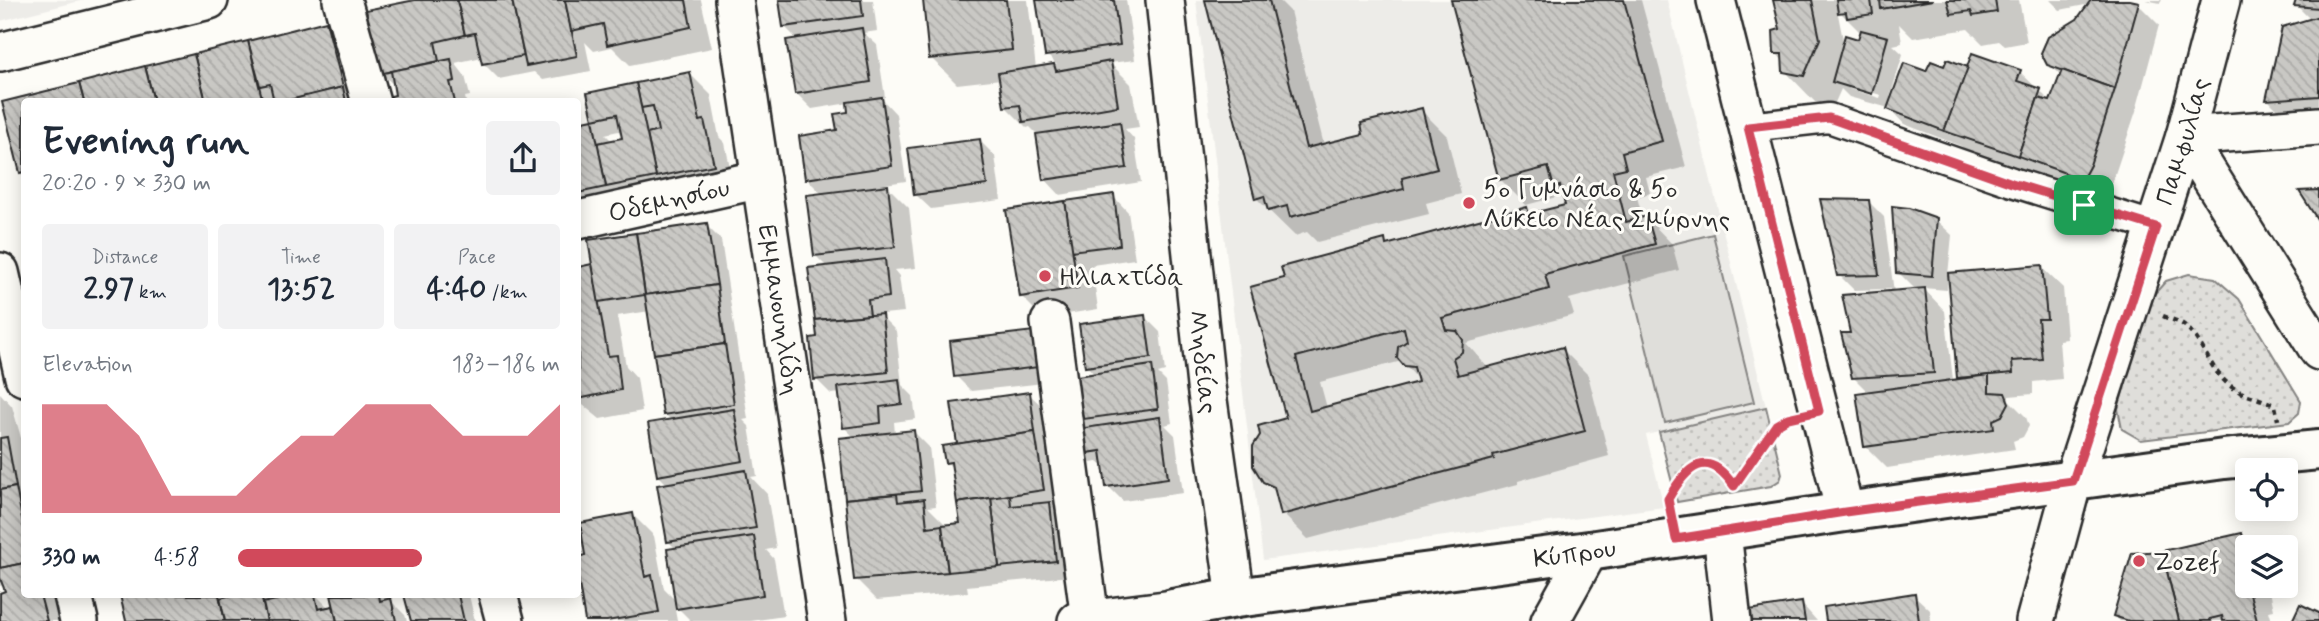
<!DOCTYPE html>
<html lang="en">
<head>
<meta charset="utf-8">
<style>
  body { margin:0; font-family:Mynerve,sans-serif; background:#f2f2f3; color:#1f2937; height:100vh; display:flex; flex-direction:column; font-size:26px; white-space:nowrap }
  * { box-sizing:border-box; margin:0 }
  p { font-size:23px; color:#747a83 }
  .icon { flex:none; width:38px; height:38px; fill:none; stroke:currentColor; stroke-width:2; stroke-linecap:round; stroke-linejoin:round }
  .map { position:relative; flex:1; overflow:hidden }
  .details { position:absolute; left:21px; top:98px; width:560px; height:500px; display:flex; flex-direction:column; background:#fff; border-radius:7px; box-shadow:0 4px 18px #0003 }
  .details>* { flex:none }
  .fabs { position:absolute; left:2235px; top:458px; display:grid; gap:14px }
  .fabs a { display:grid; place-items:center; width:63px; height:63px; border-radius:7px; background:#fff; box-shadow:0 4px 18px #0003; font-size:35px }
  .pin { position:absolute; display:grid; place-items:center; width:60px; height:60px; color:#fff; margin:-30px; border-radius:14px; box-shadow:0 4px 10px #0006 }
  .round { display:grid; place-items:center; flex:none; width:74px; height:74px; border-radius:7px; background:#f2f2f3 }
  .head { display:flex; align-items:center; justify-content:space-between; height:119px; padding:0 21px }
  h1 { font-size:38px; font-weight:800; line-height:52px }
  .stats { display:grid; grid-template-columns:repeat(3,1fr); gap:10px; height:119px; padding:7px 21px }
  .stats div { display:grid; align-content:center; border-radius:7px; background:#f2f2f3; text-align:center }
  .stats b { font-size:30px; font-weight:800 }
  .stats small { font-size:19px; font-weight:400 }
  .stats p { font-size:19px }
  .chart { height:196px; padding:14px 21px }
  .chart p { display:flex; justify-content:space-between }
  .chart svg { width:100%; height:126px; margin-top:7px; fill:#d1495b; opacity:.7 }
  ul { padding:0 21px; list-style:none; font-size:23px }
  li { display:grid; grid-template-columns:112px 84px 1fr; align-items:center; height:52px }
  li i { height:18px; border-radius:9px; background:#d1495b }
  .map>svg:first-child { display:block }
</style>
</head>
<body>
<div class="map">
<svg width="2319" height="621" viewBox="0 0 2319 621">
  <defs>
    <pattern id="green-dots" width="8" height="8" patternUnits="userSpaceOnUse" patternTransform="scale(1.75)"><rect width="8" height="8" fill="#dfdeda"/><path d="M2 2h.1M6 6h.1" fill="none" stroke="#c0bfbb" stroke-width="1.8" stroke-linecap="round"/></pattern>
    <pattern id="building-back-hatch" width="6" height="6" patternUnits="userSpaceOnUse" patternTransform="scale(1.75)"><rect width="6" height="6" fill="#c9c8c4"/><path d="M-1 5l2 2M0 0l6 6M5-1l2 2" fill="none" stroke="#adaca9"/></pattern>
  </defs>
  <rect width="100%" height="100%" fill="#fdfcf7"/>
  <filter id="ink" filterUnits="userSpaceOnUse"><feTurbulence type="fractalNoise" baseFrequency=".0143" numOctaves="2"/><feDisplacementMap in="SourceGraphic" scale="14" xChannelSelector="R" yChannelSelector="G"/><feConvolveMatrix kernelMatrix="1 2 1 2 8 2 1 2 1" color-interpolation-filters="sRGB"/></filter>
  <g filter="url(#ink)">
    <g fill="#edece8">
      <polygon points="0,0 84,0 0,21"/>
      <polygon points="1196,0 1667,0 1766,407 1646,435 1664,507 1263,560"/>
    </g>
    <g fill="url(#green-dots)" stroke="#858482" stroke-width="2">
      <polygon points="2189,274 2215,278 2239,299 2301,401 2299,413 2289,422 2141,440 2122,429 2118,409 2149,300 2166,281"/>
      <polygon points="1766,407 1782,474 1780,480 1771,486 1677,502 1659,432"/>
    </g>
    <polygon fill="#dfdeda" stroke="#858482" stroke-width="2" points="1713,234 1754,402 1665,423 1624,256"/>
    <g fill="#0003" fill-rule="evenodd">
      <polygon points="424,0 701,0 712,48 630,65 612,47 594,51 585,42 591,71 543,80 534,72 499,79 483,63 482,57 455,63 465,76 470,96 465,97 466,102 390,102 397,97 396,87 381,73"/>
      <polygon points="781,0 873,0 877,31 864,33 877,45 885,97 880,97 896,114 906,181 885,184 909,208 916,268 894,270 899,276 904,312 883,314 883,318 896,331 902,385 913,396 916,419 894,422 895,434 914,432 929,447 936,506 928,507 944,523 945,526 962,524 954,470 947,462 961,445 1029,394 1045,409 1071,576 967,586 968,592 877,600 856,579 841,439 855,438 845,428 841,393 831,394 816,379 819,338 810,270 828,268 816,256 823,195 806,178 850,114 849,103 812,109 797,94 798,40 784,26"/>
      <polygon points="925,0 1028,0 1036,69 1057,65 1047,55 1038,0 1126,0 1135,60 1110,63 1131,84 1139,127 1125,129 1134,139 1141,182 1060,195 1045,179 1038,135 1030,127 1027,128 1006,107 1001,79 957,84 931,58"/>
      <polygon points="1207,0 1279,0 1290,11 1324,145 1365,135 1421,110 1447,136 1461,194 1426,203 1429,214 1317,242 1307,232 1295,236 1256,198"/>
      <path d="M 1452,0 L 1641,0 L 1686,167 L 1646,177 L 1650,193 L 1637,197 L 1643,219 L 1647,218 L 1672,244 L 1679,270 L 1569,299 L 1574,315 L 1466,343 L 1489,369 L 1562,349 L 1588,375 L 1609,456 L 1518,481 L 1518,484 L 1308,539 L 1283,514 L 1278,495 L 1264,481 L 1288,420 L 1286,279 L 1384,241 L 1388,246 L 1526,209 L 1533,215 L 1567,207 L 1564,195 L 1526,205 L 1500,179 ZM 1402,361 L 1421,383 L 1327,408 L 1320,382 Z"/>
      <path d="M 1775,0 L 2019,0 L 2027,42 L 2005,46 L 1999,41 L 1983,44 L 1968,29 L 1913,38 L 1899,24 L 1902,43 L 1893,45 L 1903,54 L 1890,97 L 1893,98 L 1927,74 L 1945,68 L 2020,72 L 2051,102 L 2062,76 L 2049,64 L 2090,4 L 2060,10 L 2050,0 L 2123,0 L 2138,4 L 2159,25 L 2136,111 L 2111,186 L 2105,196 L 2099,198 L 1967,152 L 1961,146 L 1904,124 L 1889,108 L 1849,97 L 1841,89 L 1834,105 L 1815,102 L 1785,71 L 1784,62 L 1776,53 L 1782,30 ZM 1837,9 L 1862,34 L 1860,41 L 1844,45 ZM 1849,86 L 1881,95 L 1880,98 L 1849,89 Z"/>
      <polygon points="2146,0 2162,0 2160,3"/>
      <polygon points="2298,0 2319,0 2319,112 2283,115 2268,100 2311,20 2296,5"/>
      <polygon points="325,23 347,45 361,102 273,100 274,102 24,102 24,183 5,103"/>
      <path d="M 690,74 L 711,95 L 719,137 L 725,143 L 734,186 L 578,218 L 578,124 L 595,120 L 589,95 ZM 623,130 L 624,140 L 613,142 L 605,134 Z"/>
      <polygon points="980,141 995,156 1001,200 931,209 915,194"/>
      <polygon points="1113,196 1128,212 1135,259 1092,265 1098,309 1043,318 1022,297"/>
      <path d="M 1868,201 L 1884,217 L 1894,292 L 1916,290 L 1898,272 L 1936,220 L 1952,235 L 1948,275 L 2041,267 L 2063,288 L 2067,339 L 2059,340 L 2062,379 L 2033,382 L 2033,394 L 2009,396 L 2009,400 L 2026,417 L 2029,426 L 2023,437 L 2013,441 L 2015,449 L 1887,468 L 1865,446 L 1869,393 L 1853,377 L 1852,335 L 1890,292 L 1890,289 L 1854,290 L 1839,275 ZM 1948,279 L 1950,279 L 1959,379 L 1953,380 L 1945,311 L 1923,288 L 1947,290 Z"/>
      <polygon points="706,225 721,240 748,419 743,420 749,426 757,476 751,477 767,494 776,548 766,550 774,559 784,616 751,621 691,621 674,604 677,621 587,621 578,559 587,557 633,515 654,536 664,589 677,602 677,550 668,541 668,485 658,475 672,421 665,414 650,311 617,316 626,366 637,378 642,411 600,419 578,401 578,268"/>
      <polygon points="1145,317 1160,332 1165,372 1158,374 1166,382 1172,423 1165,425 1175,435 1183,493 1123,501 1108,486 1104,467 1098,462 1091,463 1075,448 1071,421 1095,375 1087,366"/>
      <polygon points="1049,348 1053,382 971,391 956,376"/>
      <polygon points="0,393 12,406 24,448 23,459 24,595 55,595 61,621 0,621 0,595 8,593 5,585 0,586"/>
      <polygon points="2241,535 2254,548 2247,548 2247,586 2269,586 2274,610 2269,611 2272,621 2120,621 2115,616 2162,553"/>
      <polygon points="121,595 230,595 230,597 263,595 271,603 306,595 316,595 329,608 335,607 332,595 389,595 391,601 405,615 407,621 127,621"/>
      <polygon points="406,595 469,595 475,621 412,621"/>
      <polygon points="1914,595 1930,610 1931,621 1828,621"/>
      <polygon points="1801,603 1817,621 1746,621"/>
    </g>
    <g fill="url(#building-back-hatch)" stroke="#2b2b2b" stroke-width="2" fill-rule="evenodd">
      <polygon points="415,0 457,0 465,35 435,42 439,61 379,74 366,10"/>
      <polygon points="457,0 512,0 524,56 482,64 475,33 465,35"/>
      <polygon points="512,0 565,0 577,56 526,66"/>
      <polygon points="565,0 686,0 691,27 607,45 603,24 571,31"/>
      <polygon points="779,0 861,0 863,16 783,27"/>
      <polygon points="923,0 1006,0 1012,50 929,59"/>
      <polygon points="1036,0 1114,0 1120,45 1045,56"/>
      <polygon points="1205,0 1269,0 1306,148 1363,134 1361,123 1422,108 1437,169 1402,178 1404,189 1290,217 1287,206 1268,211 1264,196 1255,199"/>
      <path d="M 1451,0 L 1624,0 L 1662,141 L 1622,152 L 1626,168 L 1613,171 L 1626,222 L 1647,216 L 1655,244 L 1545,274 L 1549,289 L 1442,318 L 1446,330 L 1457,331 L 1463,340 L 1462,352 L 1453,358 L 1458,375 L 1563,347 L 1585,431 L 1493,455 L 1494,459 L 1281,515 L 1274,487 L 1263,482 L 1253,466 L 1253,446 L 1260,435 L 1258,426 L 1286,418 L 1250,287 L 1284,278 L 1281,267 L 1385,239 L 1386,245 L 1527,207 L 1529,214 L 1565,205 L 1560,186 L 1554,187 L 1548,167 L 1499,180 ZM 1404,328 L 1407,341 L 1398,347 L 1397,358 L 1404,366 L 1414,367 L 1418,382 L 1310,411 L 1296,357 Z"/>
      <polygon points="1773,0 1812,0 1820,39 1804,76 1783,72 1782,54 1774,54 1773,31 1780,29"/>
      <polygon points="1836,0 1871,0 1873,14 1847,18 1846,12 1838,13"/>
      <polygon points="1880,0 1933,0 1881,9"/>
      <polygon points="1947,0 1995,0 1997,12 1973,16 1971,11 1951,14"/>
      <polygon points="2091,0 2130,0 2139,2 2115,89 2047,65 2041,53 2048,37 2077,19"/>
      <polygon points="2296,0 2319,0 2319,8 2294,6"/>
      <polygon points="2319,16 2319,96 2266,100 2282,27"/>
      <polygon points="326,21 343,87 284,102 274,102 270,84 260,86 248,41"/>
      <polygon points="862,28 871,82 795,94 786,40"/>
      <polygon points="1861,30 1888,37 1872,94 1832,82 1845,35 1858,39"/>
      <polygon points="248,41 263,102 206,102 194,54"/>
      <polygon points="1972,53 2021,70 2017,81 2041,89 2018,156 1944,131"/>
      <polygon points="194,54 206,102 154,102 145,66"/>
      <polygon points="451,59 455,81 450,82 455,102 388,102 387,97 395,95 391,71"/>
      <polygon points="1947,59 1968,67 1944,131 1887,109 1904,63 1926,71 1931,61 1944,66"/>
      <polygon points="1111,61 1118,106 1023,122 1020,105 1004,107 998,73 1054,64 1056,71"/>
      <polygon points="145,66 154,102 84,102 79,83"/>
      <polygon points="2062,70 2115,89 2090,165 2084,176 2076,177 2018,156 2038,98 2050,101"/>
      <polygon points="690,72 700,121 704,120 714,165 656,177 647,134 658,131 653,106 641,108 636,83"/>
      <polygon points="79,83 84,102 24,102 24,172 20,173 2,102"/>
      <polygon points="636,83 656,177 606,187 597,143 622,138 617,114 593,119 587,93"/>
      <polygon points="343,87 346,102 285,101"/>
      <polygon points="882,97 892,166 805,179 799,136 837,130 834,114 848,112 847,102"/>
      <polygon points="593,119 606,187 578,193 578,122"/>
      <polygon points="1120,122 1127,168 1043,180 1036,134"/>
      <polygon points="980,139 987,185 914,195 908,148"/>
      <polygon points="888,185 895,247 814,256 806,195"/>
      <polygon points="2319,190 2319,222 2299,191"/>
      <polygon points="1114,194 1120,245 1071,251 1065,201"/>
      <polygon points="1820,199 1869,200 1879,275 1837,276"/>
      <polygon points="1065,201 1078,288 1020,297 1006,210"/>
      <polygon points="1892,206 1909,208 1937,218 1932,276 1896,273"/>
      <polygon points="707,223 717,285 645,295 636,233"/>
      <polygon points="636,233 645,295 598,302 588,240"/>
      <polygon points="885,259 889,297 868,300 870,315 815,320 808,268"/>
      <polygon points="592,264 608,356 617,355 621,390 578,399 578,267"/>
      <polygon points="2042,265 2047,319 2038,319 2042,359 2012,361 2013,373 1957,378 1948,273"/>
      <polygon points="717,285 725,344 654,354 645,295"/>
      <polygon points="1925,288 1934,373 1852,378 1841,333 1850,333 1842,295"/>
      <polygon points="882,314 888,372 814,380 810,338 817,337 815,320"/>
      <polygon points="1145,315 1151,358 1085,367 1079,324"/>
      <polygon points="1034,331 1039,367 954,377 950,341"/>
      <polygon points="725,344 734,404 663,415 654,354"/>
      <polygon points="1152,365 1158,409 1069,421 1063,378"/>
      <polygon points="1989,375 1989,392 2005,393 2009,403 2002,416 1993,420 1994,429 1864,447 1856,393"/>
      <polygon points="899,379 902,404 880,407 881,423 843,428 838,387"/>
      <polygon points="1030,392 1035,432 957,444 951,403"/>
      <polygon points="734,409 743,461 657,476 648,423"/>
      <polygon points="1160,417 1168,478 1106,487 1101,451 1087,453 1086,447 1074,449 1071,430"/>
      <polygon points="914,430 921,491 845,499 839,438"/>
      <polygon points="1035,432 1044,490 957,503 951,462 945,463 942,446"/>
      <polygon points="7,437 16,487 0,490 0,438"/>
      <polygon points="746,470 756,528 667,542 657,485"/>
      <polygon points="16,487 24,529 24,563 0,568 0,490"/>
      <polygon points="897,494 898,502 924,499 927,527 942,525 948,572 854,580 845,499"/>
      <polygon points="1010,495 1011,506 1050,502 1056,561 999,567 991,498"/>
      <polygon points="991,498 999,567 948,572 942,525 960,523 957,503"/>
      <polygon points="633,513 645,577 652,575 659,612 607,621 585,621 578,578 578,557 585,555 580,523"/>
      <polygon points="2242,533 2247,557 2247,586 2254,586 2254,589 2249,590 2257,621 2223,621 2222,616 2210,619 2211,621 2179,621 2162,551"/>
      <polygon points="754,536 763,595 676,609 667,549"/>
      <polygon points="2162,551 2179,621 2129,621 2113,616 2132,553"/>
      <polygon points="24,563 24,595 40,595 47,621 0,621 0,593 5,591 0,578 0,568"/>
      <polygon points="1915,593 1919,621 1826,621 1824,607"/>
      <polygon points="120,595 219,595 225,621 126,621"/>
      <polygon points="232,595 261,595 267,621 225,621 220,598"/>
      <polygon points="298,595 315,595 318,609 333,606 337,621 267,621 263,603"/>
      <polygon points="331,595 379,595 380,601 391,598 396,621 337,621"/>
      <polygon points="404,595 458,595 464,621 411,621"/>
      <polygon points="1802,602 1805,621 1744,621 1742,611"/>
      <polygon points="2300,604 2319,613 2319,621 2292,621"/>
    </g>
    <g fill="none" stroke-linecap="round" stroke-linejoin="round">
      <g stroke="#2b2b2b" stroke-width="33">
        <polyline id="pedestrian" points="1748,127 1829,118 2012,182 2156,227"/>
      </g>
      <g stroke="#2b2b2b" stroke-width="42">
        <g id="minor">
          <polyline points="342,0 371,102"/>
          <path id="s1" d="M 734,0 L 827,621"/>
          <path id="s2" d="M 1165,0 L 1206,386 L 1236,598"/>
          <polyline points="1716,0 1845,512"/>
          <polyline points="0,52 209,0"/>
          <polyline points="2319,126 2185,136 2319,351"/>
          <path id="s3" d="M 578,220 L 761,179"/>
          <polyline points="0,272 24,377"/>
          <polyline points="1050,322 1090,619"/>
          <polyline points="1722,532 1732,621"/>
          <polyline points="73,595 79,621"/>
          <polyline points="498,595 505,621"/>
          <polyline points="1077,621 1173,609"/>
          <polyline points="1550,621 1589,551"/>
          <path id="s4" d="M 2035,621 L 2073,481 L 2185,136 L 2221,0"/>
        </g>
      </g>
      <g stroke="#2b2b2b" stroke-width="44">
        <g id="tertiary">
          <path id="s5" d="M 1155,621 L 1173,609 L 1236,598 L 1589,551 L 1845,512 L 2224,459 L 2319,450"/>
        </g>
      </g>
      <g stroke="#2b2b2b" stroke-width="4.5" stroke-dasharray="5 5" stroke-linecap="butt">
        <path d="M 2163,316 C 2170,319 2178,321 2184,325 C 2205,342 2209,373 2235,389 C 2246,396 2262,398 2275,406 L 2278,420"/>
        <path d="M 1669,503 L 1669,499 L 1685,474 L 1698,464 C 1715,462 1725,473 1734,486 L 1776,425 L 1787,418"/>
      </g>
      <use href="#pedestrian" stroke="#fdfcf7" stroke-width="28"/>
      <use href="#minor" stroke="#fdfcf7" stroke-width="37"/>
      <use href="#tertiary" stroke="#fdfcf7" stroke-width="38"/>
    </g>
  </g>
  <g fill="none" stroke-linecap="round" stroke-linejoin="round" filter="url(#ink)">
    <g stroke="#fff" stroke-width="14">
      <path id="route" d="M 1829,118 L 2012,183 L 2156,227 L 2073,481 L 1845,512 L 1676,539 L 1668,499 C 1687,466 1707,447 1734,486 L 1776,425 L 1788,418 L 1819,411 L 1748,127 Z"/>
    </g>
    <use href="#route" stroke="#d1495b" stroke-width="9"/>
  </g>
  <g fill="#d1495b" stroke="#fdfcf7" stroke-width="2.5">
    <circle cx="1469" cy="203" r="7"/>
    <circle cx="1045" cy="276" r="7"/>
    <circle cx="2139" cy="561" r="7"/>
  </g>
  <g text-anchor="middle" stroke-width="6" stroke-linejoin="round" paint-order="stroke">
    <g font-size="26" fill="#2b2b2b" stroke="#fdfcf7">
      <text dy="9" stroke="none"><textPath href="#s4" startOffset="502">Παμφυλίας</textPath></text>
      <text dy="9" stroke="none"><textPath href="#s3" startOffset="93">Οδεμησίου</textPath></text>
      <text dy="9" stroke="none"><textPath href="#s1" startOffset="313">Εμμανουηλίδη</textPath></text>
      <text dy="9" stroke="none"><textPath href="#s2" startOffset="364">Μηδείας</textPath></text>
      <text dy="9" stroke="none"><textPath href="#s5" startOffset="427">Κύπρου</textPath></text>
    </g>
    <g font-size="26" fill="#2b2b2b" stroke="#fdfcf7" text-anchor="start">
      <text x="1483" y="197">5ο Γυμνάσιο &amp; 5ο<tspan x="1483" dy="30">Λύκειο Νέας Σμύρνης</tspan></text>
      <text x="1059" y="285">Ηλιαχτίδα</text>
      <text x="2153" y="570">Zozef</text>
    </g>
  </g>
</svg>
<div class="fabs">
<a><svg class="icon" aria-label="locate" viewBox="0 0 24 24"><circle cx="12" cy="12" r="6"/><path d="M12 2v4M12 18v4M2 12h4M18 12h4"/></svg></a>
<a><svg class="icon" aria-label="layers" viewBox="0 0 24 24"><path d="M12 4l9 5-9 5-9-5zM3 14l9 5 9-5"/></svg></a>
</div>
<div class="pin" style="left:2084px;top:205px;background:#1e9e55"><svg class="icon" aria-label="arrive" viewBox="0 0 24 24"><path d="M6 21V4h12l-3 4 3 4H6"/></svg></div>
<section class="details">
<div class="head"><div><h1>Evening run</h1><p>20:20 · 9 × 330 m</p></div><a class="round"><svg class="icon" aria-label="share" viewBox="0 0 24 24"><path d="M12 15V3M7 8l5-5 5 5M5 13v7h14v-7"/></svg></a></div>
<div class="stats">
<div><p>Distance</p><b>2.97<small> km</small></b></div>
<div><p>Time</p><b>13:52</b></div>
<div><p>Pace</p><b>4:40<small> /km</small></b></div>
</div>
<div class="chart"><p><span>Elevation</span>183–186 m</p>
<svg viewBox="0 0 160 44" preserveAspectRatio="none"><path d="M0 44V6L10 6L20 6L30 17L40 38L50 38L60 38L70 27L80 17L90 17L100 6L110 6L120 6L130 17L140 17L150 17L160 6V44z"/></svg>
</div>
<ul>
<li><b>330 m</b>4:58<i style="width:57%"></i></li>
</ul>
</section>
</div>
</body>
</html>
